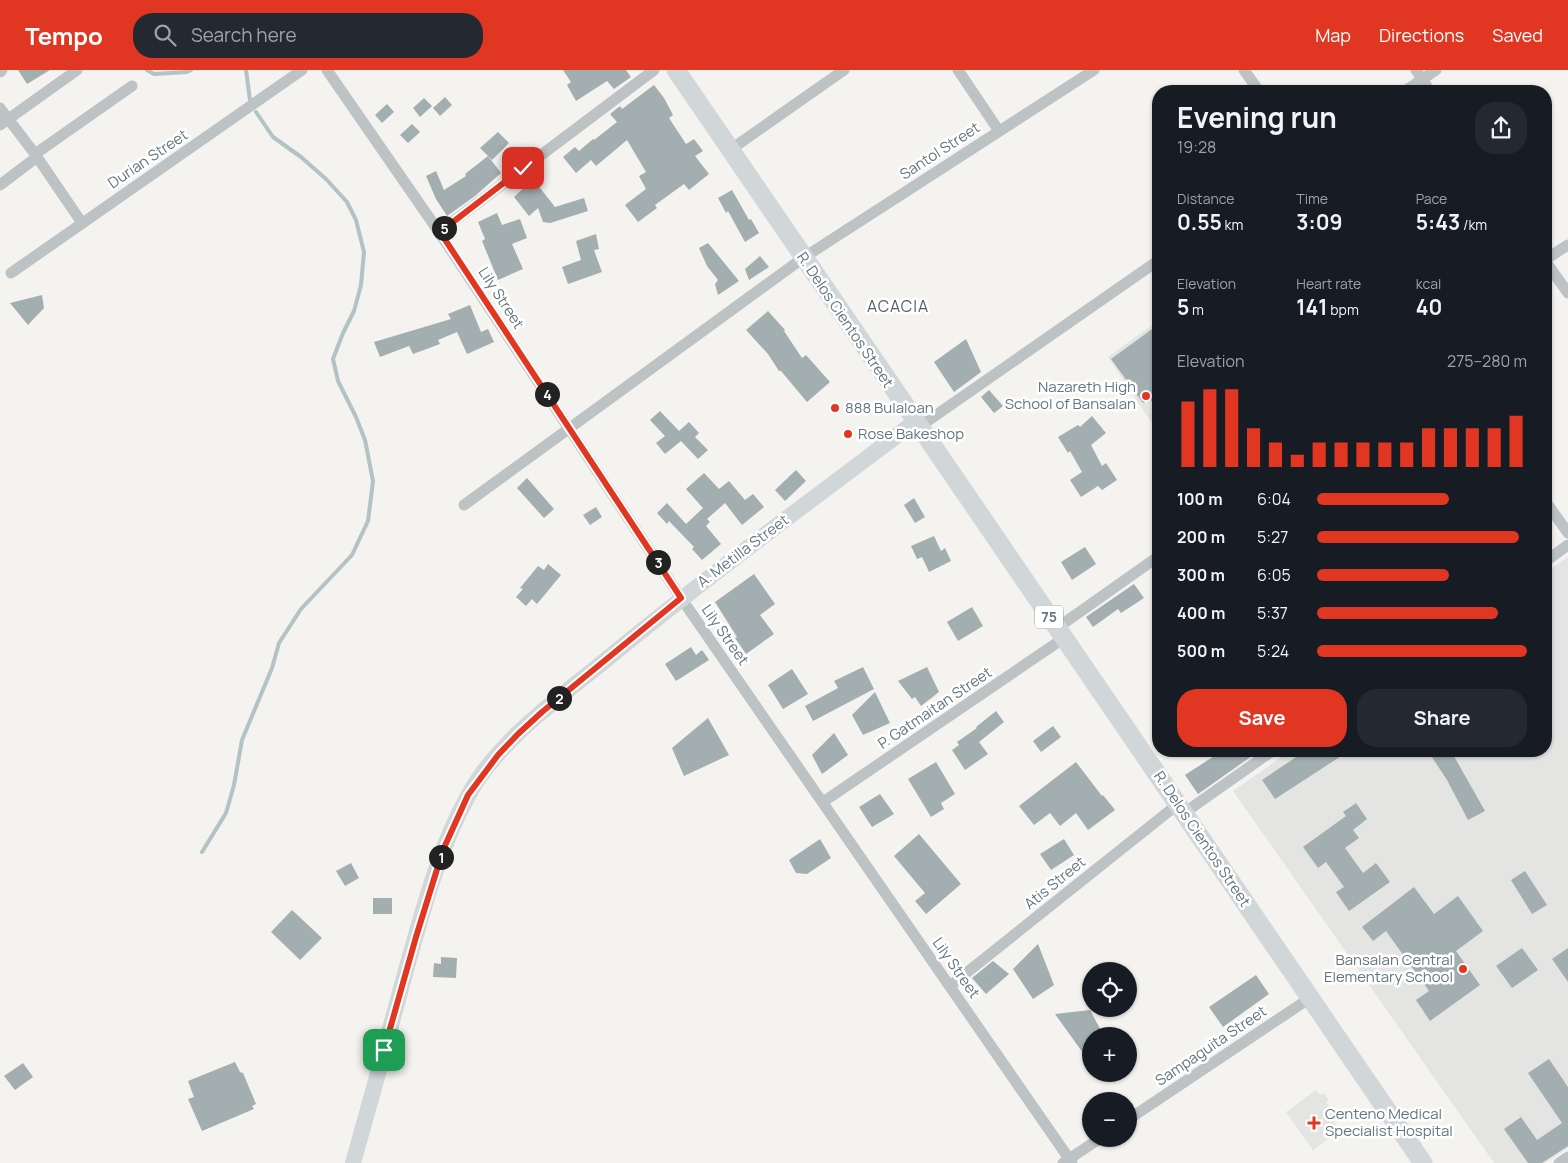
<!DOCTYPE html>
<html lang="en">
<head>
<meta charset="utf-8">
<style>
  body { margin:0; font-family:Manrope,sans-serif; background:#242831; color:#f1f3f6; height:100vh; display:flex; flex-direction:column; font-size:19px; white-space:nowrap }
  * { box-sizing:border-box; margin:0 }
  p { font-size:16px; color:#9ea1a6 }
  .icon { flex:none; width:28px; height:28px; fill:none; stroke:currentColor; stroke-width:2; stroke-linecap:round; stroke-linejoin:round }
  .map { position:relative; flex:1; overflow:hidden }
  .sheet { position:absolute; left:1152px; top:15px; width:400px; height:672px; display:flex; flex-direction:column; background:#171b24; border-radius:20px; box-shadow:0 1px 4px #0004 }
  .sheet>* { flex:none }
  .controls { position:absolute; left:1082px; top:892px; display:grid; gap:10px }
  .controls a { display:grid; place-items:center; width:55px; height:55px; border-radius:50%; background:#171b24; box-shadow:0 1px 4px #0004; font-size:25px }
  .pin { position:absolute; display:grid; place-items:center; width:42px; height:42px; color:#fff; margin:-21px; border-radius:10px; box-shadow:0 2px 8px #0006 }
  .km { position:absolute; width:25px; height:25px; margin:-12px; border-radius:50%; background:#222; color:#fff; font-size:14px; line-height:25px; text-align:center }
  .round { display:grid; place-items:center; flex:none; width:52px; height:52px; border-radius:20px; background:#242831 }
  .headline { display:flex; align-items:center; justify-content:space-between; height:85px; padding:0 25px }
  h1 { font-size:28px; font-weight:700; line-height:38px }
  .stats { display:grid; grid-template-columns:repeat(3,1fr); gap:8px; height:85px; padding:5px 25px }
  .stats div { display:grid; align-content:center }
  .stats b { font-size:21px; font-weight:700 }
  .stats small { font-size:14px; font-weight:400 }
  .stats p { font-size:14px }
  .chart { height:140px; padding:10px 25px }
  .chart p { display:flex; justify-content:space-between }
  .chart svg { width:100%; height:90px; margin-top:5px; stroke:#e13722; stroke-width:6 }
  .button { display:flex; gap:10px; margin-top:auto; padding:10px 25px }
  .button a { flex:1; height:58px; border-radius:20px; background:#e13722; color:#fff; font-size:20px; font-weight:700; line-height:58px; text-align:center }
  .button a+a { background:#242831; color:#f1f3f6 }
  ul { padding:0 25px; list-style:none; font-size:16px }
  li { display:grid; grid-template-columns:80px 60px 1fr; align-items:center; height:38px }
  li i { height:12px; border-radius:6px; background:#e13722 }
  header { display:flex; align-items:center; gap:30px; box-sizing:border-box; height:70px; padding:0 25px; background:#e13722; color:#fff }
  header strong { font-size:24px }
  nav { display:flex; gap:28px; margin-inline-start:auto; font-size:18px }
  .search { width:350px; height:45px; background:#242831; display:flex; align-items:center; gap:12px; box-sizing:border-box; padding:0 18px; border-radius:20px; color:#9ea1a6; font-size:19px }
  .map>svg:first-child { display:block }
</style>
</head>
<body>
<header>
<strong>Tempo</strong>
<div class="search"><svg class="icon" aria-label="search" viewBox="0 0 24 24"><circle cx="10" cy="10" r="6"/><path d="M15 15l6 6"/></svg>Search here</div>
<nav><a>Map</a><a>Directions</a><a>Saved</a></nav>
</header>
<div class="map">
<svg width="1568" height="1093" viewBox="0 0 1568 1093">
  <rect width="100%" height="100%" fill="#f4f3ef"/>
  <g fill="#e4e5e3">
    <polygon points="1159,250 1159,364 1108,287"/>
    <polygon points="1568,487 1568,1078 1545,1093 1494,1093 1233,721 1290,681 1546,681 1546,502"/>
    <polygon points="1316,1020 1320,1025 1324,1023 1329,1030 1326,1032 1336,1045 1332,1048 1338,1058 1333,1061 1335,1064 1313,1080 1286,1042"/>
  </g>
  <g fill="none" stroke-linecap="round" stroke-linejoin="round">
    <g stroke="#b3c2c4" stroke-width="4">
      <polyline points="147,0 154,4 187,2 191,0"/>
      <polyline points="246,0 250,30"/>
      <polyline points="202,782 226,743 234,715 242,670 272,598 279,573 301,539 352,485 368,451 373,411 365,370 356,347 338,311 333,289 343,263 354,241 361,215 364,182 356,150 347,132 326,109 301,87 273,67 256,42"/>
    </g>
  </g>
  <g fill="#a3aeb1">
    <polygon points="18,0 50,0 27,14"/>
    <polygon points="563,0 626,0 631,7 614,19 607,11 576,31 567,15 571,12"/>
    <polygon points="654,15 664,28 673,45 669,48 686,74 694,69 703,81 695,86 709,104 689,120 684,114 655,135 657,138 638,152 625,135 646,119 639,106 646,102 627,70 596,96 591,90 576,103 563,87 575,77 579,81 593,69 594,70 617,52 610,44 620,36 622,39"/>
    <polygon points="445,27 452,35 440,46 433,38"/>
    <polygon points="424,28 432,36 420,47 413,38"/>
    <polygon points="387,34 394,42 382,53 375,45"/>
    <polygon points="412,54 420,62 408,73 400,65"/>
    <polygon points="498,62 509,73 492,90 480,78"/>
    <polygon points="488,86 501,103 475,126 447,146 436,129 426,106 436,101 444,120 466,106 465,104"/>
    <polygon points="533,109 555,137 584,128 588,141 550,153 543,152 538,138 529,146 514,127"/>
    <polygon points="732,120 749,150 751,149 759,163 745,172 728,141 726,143 718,128"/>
    <polygon points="497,143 502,155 520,149 527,168 512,174 523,199 498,210 482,171 485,169 478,152"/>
    <polygon points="596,164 599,179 594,180 602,202 568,214 562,197 581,190 576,171"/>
    <polygon points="708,173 739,211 718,225 715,214 718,210 707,196 699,178"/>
    <polygon points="760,186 769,197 749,210 745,199"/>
    <polygon points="42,225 44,238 28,255 10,233"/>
    <polygon points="470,235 481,262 488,259 494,272 467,284 457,262 438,270 440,274 413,284 409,276 380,287 374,272 451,249 448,244"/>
    <polygon points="768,241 785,260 784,261 802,288 806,285 830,312 807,332 781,301 779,301 768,284 746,260"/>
    <polygon points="1159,254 1159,341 1150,329 1143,333 1111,289"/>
    <polygon points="966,269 981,302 954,322 934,292"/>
    <polygon points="989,320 1003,336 994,343 981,327"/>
    <polygon points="660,341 679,361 689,352 699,363 695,367 708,380 698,389 681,371 665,384 656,373 665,366 650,350"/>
    <polygon points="1092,346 1106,363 1091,375 1102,396 1106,393 1117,410 1102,420 1098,416 1081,427 1070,410 1082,402 1070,381 1068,383 1058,367 1078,355 1080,357"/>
    <polygon points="796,400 806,411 785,431 775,420"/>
    <polygon points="704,403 719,419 729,411 745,430 753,424 764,437 742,455 725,433 707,449 710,452 706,456 721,474 702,490 692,479 694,477 669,451 667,454 657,443 667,433 686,454 703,438 686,419"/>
    <polygon points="527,408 554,439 544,448 517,418"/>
    <polygon points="914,428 925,447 915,453 904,435"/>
    <polygon points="596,437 602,447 590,455 583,445"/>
    <polygon points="934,466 941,481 945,478 951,491 929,502 922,487 917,489 911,476"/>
    <polygon points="1085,477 1096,494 1072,510 1061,492"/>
    <polygon points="548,494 561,505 537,534 532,529 526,536 516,527 523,519 520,518 538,496 544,500"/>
    <polygon points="754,504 775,534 760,545 774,564 746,584 735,568 737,567 715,532"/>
    <polygon points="1134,514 1144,528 1121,543 1118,539 1093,557 1086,547"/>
    <polygon points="972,537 983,556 958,571 947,552"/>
    <polygon points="691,577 696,585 702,580 709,590 676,611 665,594"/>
    <polygon points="863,597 874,619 813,651 805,636 838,618 834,611"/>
    <polygon points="927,597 939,622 921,636 915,627 912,629 898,611"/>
    <polygon points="792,599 808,624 783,639 768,615"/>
    <polygon points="875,622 890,653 863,665 852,645"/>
    <polygon points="996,641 1004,652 979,672 988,684 965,700 952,680 959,675 957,672 977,658 976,657"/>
    <polygon points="708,648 729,685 684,706 672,678"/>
    <polygon points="1053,656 1061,667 1041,682 1033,671"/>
    <polygon points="834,663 848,685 822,704 812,685"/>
    <polygon points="1222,681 1259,681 1198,724 1185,705"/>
    <polygon points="1305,681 1349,681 1275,729 1262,710"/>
    <polygon points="1428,681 1451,681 1485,741 1468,750 1447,710"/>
    <polygon points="936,692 955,724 941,733 944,739 931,747 908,709"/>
    <polygon points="1076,692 1102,726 1103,725 1115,740 1088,760 1076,743 1060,756 1050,743 1034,755 1019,736"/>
    <polygon points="880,724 894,744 872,757 859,737"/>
    <polygon points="1356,733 1367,749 1353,760 1359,768 1345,778 1363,803 1376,793 1390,812 1349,841 1336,822 1344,817 1326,792 1318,798 1303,777 1346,746 1343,742"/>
    <polygon points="919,764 961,814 926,844 915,831 925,823 894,786"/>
    <polygon points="820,769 831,788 807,804 796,803 789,790"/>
    <polygon points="1064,769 1074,785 1051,800 1040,784"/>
    <polygon points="351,793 359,808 345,816 336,801"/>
    <polygon points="1525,801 1547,835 1532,844 1511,810"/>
    <polygon points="1414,817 1434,844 1458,826 1483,861 1456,881 1480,915 1430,951 1416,930 1429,921 1386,861 1373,871 1362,857"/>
    <rect x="373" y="828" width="19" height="16"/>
    <polygon points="292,840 322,868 300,890 271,862"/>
    <polygon points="1038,874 1054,915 1033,929 1013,899"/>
    <polygon points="1522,878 1538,900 1512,918 1496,896"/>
    <polygon points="1568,878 1568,912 1552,889"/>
    <polygon points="441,887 457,888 456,908 433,907 434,893 441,894"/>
    <polygon points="993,891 1009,904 986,924 972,908"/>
    <polygon points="1256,905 1269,924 1223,957 1209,937"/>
    <polygon points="1090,940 1104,966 1091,966 1091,980 1083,983 1055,944"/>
    <polygon points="1549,989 1568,1017 1568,1076 1542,1093 1528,1093 1504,1059 1521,1047 1537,1070 1562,1053 1528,1003"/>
    <polygon points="235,992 240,1002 243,1003 256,1034 252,1036 254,1039 202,1061 188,1029 194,1027 188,1011"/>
    <polygon points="23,993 33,1007 15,1020 4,1006"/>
  </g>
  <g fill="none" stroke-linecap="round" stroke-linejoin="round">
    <g stroke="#bdc2c4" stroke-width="11">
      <polyline points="327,0 439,162 681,528 1072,1093"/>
      <polyline points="958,0 999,61"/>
      <polyline points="1244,0 1259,21"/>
      <polyline points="1416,0 1430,21"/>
      <polyline points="0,2 2,0"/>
      <polyline points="1405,21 1436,0"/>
      <polyline points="0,38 35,84 82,153"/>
      <polyline points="0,55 77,0"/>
      <polyline points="730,80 844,0"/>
      <polyline points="35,84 132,16"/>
      <polyline points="0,115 37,87"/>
      <polyline points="439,162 654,0"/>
      <polyline points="1546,189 1568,175"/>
      <polyline points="1546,192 1568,223"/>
      <polyline points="11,203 302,0"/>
      <polyline points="919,357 1159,190"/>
      <polyline points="1546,432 1568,463"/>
      <polyline points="464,435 803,188 1094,0"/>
      <polyline points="1546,491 1568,475"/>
      <polyline points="1057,558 1159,486"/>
      <polyline points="823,732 1064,568"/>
      <polyline points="1184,743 1272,681"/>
      <polyline points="950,916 1178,734"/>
      <polyline points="1129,1049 1310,928"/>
      <polyline points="1063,1093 1099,1069"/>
      <polyline points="1559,1093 1568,1087"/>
    </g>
    <path stroke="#d1d6d9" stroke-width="16" d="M 353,1093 C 371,1029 389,964 406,900 C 423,841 438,780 468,726 C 496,673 556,630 602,593 C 704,509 810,431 915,352"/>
    <polyline stroke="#d1d6d9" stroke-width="19" points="676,0 1423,1093"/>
  </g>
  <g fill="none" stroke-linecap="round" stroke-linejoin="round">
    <g stroke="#fff" stroke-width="10">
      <polyline id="route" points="384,980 416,867 443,780 468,725 498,685 518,664 542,642 681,528 440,162 523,98"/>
    </g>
    <use href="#route" stroke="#e13722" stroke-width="6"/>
  </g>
  <g fill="#e13722" stroke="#fff" stroke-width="2">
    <circle cx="1146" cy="326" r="5"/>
    <circle cx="835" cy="338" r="5"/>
    <circle cx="848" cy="364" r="5"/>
    <circle cx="1463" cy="899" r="5"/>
    <path d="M1311.5 1045.5h5v5h5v5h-5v5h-5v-5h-5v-5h5z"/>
  </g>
  <g text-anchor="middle" stroke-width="5" stroke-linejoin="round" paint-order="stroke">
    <rect fill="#fff" stroke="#92a0a6" stroke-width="1" x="1035" y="535.5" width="28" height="23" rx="4"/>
    <g font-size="14" font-weight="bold" fill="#637780">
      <text x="1049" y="552">75</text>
    </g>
    <g font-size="15" fill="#637780" stroke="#fff">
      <text transform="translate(940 81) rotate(-33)" y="5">Santol Street</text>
      <text transform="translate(148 89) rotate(-34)" y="5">Durian Street</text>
      <text transform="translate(501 228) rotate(57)" y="5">Lily Street</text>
      <text transform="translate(845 250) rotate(56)" y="5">R. Delos Cientos Street</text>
      <text transform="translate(743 481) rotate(-37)" y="5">A. Metilla Street</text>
      <text transform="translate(725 565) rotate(55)" y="5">Lily Street</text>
      <text transform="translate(935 638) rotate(-34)" y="5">P. Gatmaitan Street</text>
      <text transform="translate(1202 769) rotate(56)" y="5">R. Delos Cientos Street</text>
      <text transform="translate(1055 813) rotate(-39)" y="5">Atis Street</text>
      <text transform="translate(956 898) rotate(55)" y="5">Lily Street</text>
      <text transform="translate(1211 976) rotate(-34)" y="5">Sampaguita Street</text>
    </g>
    <g font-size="15" fill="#637780" stroke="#fff" text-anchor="start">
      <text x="1136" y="322" text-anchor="end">Nazareth High<tspan x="1136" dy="17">School of Bansalan</tspan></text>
      <text x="845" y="343">888 Bulaloan</text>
      <text x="858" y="369">Rose Bakeshop</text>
      <text x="1453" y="895" text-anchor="end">Bansalan Central<tspan x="1453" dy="17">Elementary School</tspan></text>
      <text x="1325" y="1049">Centeno Medical<tspan x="1325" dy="17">Specialist Hospital</tspan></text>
    </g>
    <g font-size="16" letter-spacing="1" fill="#515f66" stroke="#fff">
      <text x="898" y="242">ACACIA</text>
    </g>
  </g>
</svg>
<div class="controls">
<a><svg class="icon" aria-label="locate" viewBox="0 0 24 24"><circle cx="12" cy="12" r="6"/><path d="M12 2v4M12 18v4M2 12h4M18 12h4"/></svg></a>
<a>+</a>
<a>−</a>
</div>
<div class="pin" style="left:384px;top:980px;background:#1e9e55"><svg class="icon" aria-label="arrive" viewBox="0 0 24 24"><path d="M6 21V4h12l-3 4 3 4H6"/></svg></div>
<div class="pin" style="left:523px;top:98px;background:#d93025"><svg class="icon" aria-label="check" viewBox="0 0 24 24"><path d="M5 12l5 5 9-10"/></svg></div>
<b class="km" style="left:441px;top:787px">1</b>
<b class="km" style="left:559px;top:628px">2</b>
<b class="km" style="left:658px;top:492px">3</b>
<b class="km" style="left:547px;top:324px">4</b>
<b class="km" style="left:444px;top:158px">5</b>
<section class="sheet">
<div class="headline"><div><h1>Evening run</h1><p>19:28</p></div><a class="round"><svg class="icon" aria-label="share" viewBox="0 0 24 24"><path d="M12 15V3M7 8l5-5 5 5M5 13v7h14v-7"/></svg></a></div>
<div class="stats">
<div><p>Distance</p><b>0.55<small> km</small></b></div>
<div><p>Time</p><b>3:09</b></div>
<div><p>Pace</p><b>5:43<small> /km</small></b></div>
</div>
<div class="stats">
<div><p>Elevation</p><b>5<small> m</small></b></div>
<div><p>Heart rate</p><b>141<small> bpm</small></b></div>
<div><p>kcal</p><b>40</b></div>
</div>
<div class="chart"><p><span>Elevation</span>275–280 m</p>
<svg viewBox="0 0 160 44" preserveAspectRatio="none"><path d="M5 44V12M15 44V6M25 44V6M35 44V25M45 44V32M55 44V38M65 44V32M75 44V32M85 44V32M95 44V32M105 44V32M115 44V25M125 44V25M135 44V25M145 44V25M155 44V19"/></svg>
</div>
<ul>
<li><b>100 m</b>6:04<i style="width:63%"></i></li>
<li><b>200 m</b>5:27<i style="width:96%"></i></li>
<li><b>300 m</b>6:05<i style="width:63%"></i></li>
<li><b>400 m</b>5:37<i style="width:86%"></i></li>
<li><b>500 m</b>5:24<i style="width:100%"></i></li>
</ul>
<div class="button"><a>Save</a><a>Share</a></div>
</section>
</div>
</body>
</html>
